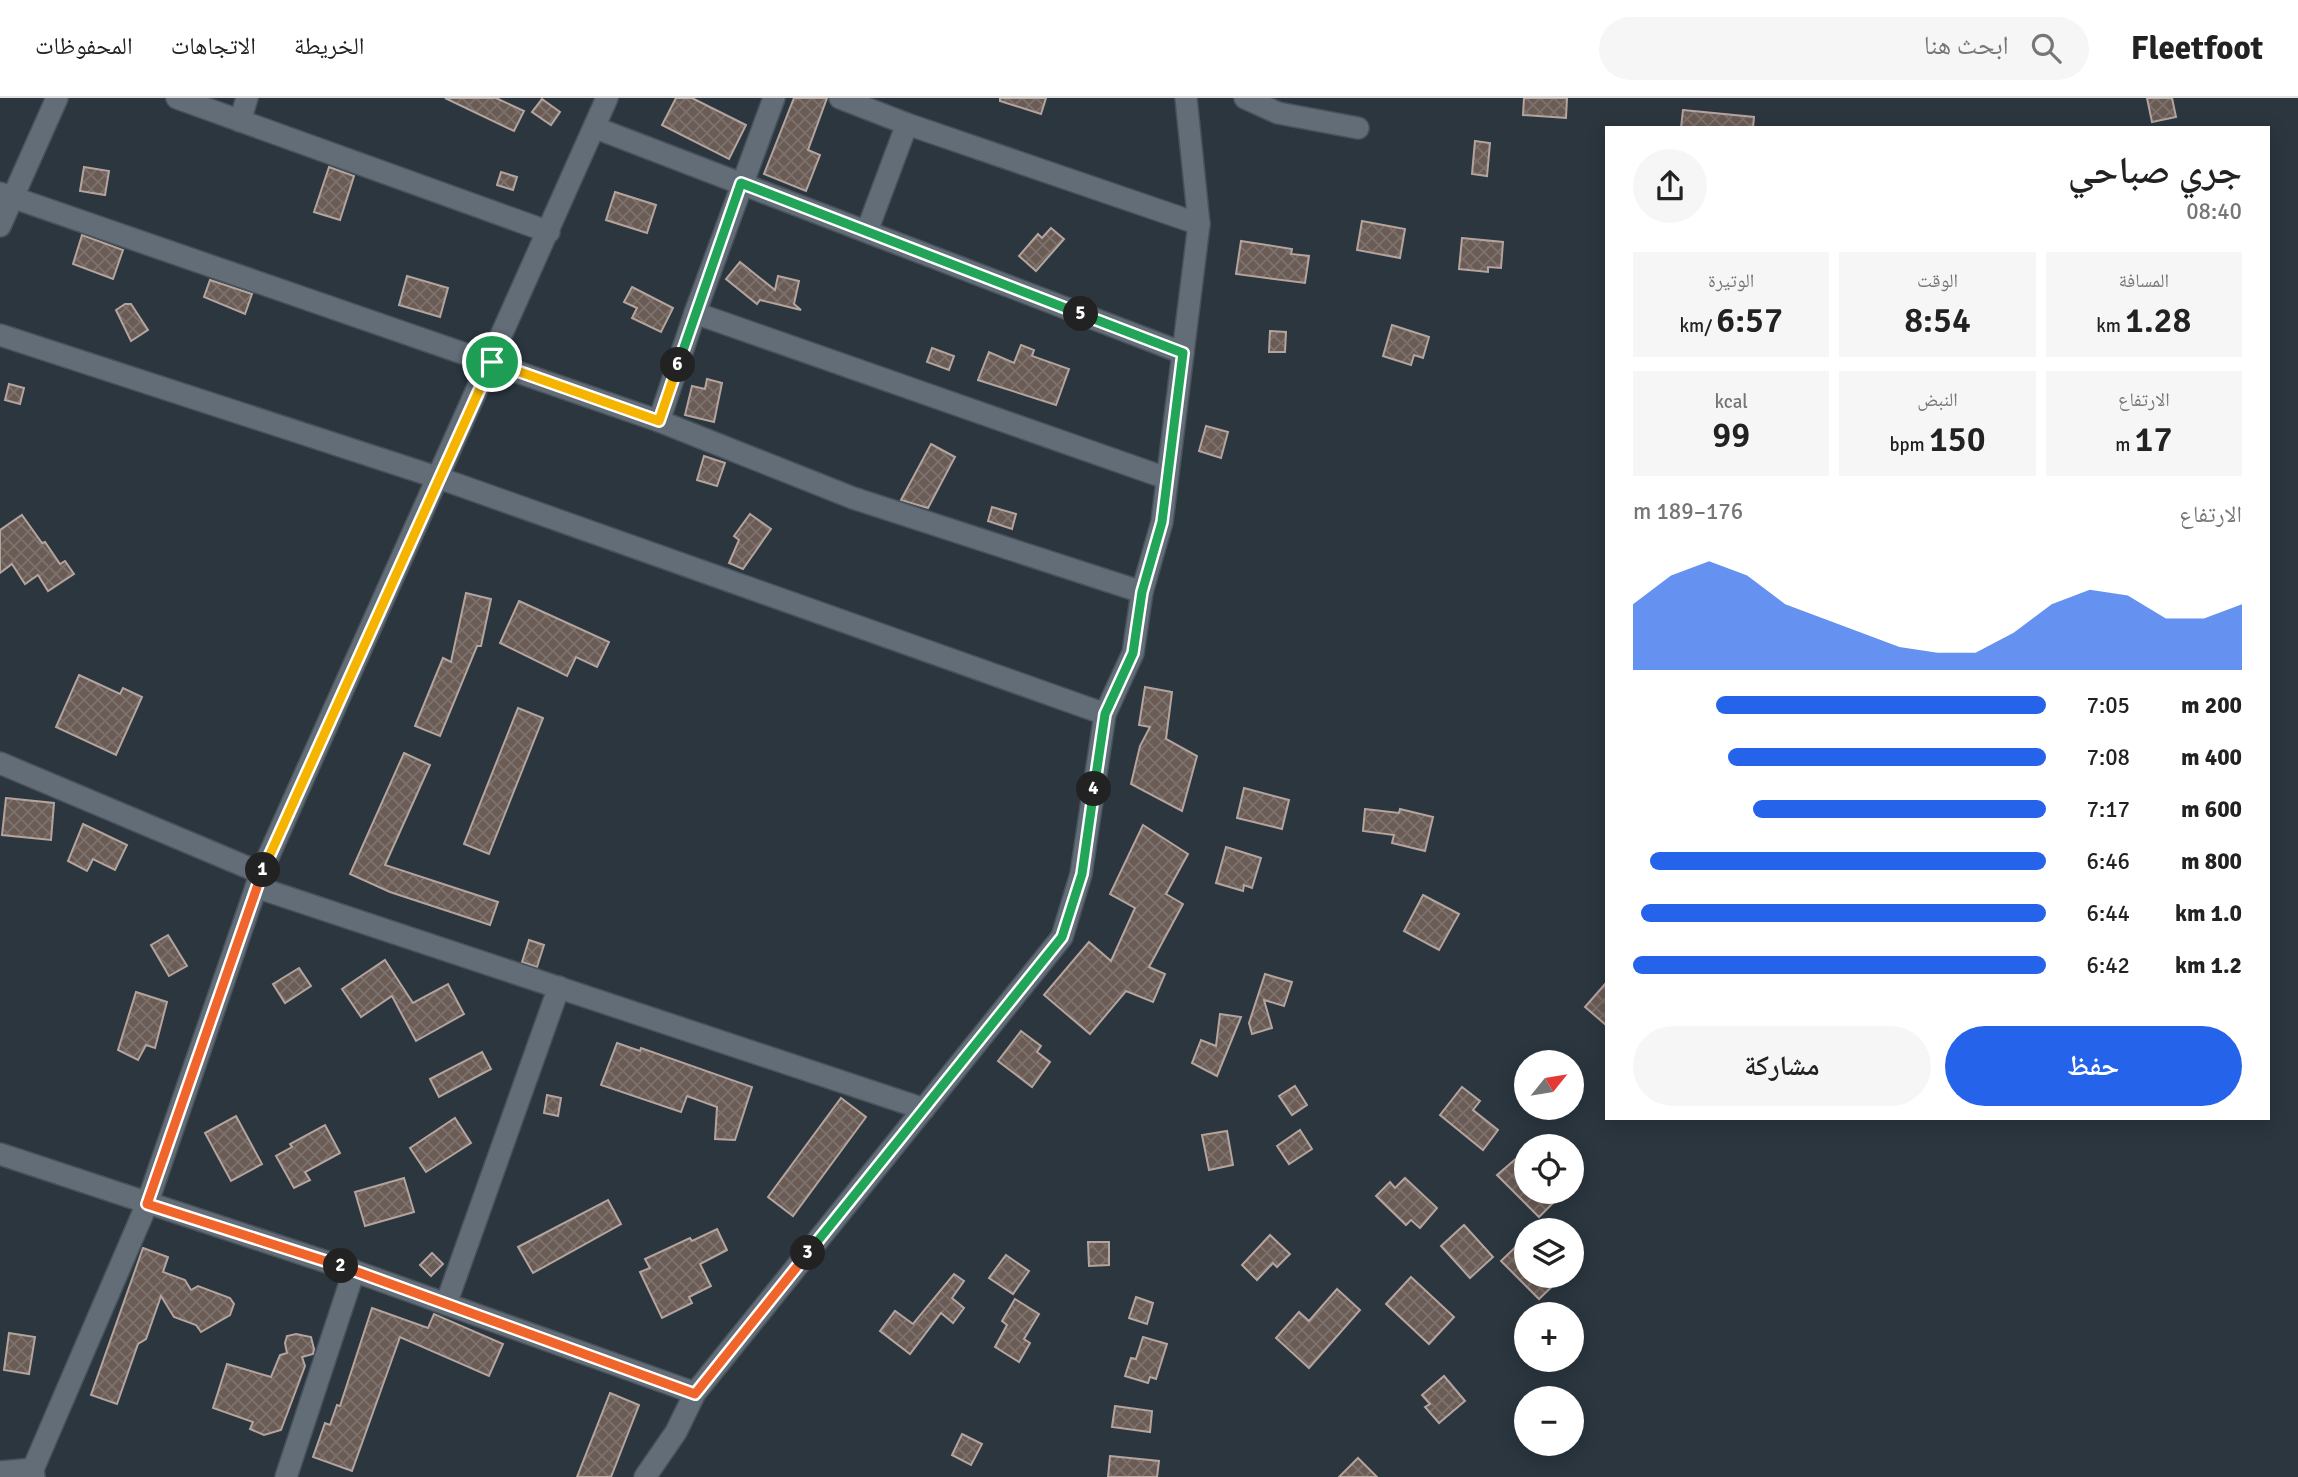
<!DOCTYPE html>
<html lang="ar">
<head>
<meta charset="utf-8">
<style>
  body { margin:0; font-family:Signika,"Noto Naskh Arabic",sans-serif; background:#f6f6f6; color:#222; direction:rtl; height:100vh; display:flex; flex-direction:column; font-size:26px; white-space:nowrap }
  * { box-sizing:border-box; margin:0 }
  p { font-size:23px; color:#767676 }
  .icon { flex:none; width:38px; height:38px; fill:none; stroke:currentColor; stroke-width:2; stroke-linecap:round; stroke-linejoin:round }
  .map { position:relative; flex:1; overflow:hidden; direction:ltr }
  .panel { position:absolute; left:1605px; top:28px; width:665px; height:994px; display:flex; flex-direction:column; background:#fff; border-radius:0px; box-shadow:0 4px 18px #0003; direction:rtl }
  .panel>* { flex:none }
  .needle { width:46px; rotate:60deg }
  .buttons { position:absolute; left:1514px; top:952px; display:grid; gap:14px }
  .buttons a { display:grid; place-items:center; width:70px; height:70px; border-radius:50%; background:#fff; box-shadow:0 4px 18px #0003; font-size:35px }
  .pin { position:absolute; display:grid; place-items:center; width:60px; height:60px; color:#fff; margin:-30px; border:4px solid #fff; border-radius:50%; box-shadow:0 2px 7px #0007 }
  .km { position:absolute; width:35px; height:35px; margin:-18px; border-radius:50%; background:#222; color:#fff; font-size:19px; line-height:35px; text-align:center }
  .round { display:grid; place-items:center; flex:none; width:74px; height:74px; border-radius:37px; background:#f6f6f6 }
  .head { display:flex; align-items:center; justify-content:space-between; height:119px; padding:0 28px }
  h1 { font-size:38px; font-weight:600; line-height:52px }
  .metrics { display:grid; grid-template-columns:repeat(3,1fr); gap:10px; height:119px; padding:7px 28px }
  .metrics div { display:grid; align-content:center; border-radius:0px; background:#f6f6f6; text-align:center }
  .metrics b { font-size:35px; font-weight:600 }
  .metrics small { font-size:19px; font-weight:400 }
  .metrics p { font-size:19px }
  .chart { height:196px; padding:14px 28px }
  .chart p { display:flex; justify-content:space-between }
  .chart svg { width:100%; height:126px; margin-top:7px; fill:#2563eb; opacity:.7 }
  .cta { display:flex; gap:14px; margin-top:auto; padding:14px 28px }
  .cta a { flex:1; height:80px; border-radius:42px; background:#2563eb; color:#fff; font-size:28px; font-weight:600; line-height:80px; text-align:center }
  .cta a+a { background:#f6f6f6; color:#222 }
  ul { padding:0 28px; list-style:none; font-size:23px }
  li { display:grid; grid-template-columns:112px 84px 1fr; align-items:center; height:52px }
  li i { height:18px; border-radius:9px; background:#2563eb }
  header { display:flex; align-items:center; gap:42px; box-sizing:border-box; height:98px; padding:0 35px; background:#fff; border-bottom:2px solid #e0e0e0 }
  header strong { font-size:33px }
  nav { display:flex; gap:38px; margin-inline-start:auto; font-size:24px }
  .search { width:490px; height:63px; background:#f6f6f6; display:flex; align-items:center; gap:18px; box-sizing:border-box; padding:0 24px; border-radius:38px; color:#767676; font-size:26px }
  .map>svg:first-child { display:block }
</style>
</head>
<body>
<header>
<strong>Fleetfoot</strong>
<div class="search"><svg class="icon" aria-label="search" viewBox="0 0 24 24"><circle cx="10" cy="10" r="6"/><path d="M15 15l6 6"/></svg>ابحث هنا</div>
<nav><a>الخريطة</a><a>الاتجاهات</a><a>المحفوظات</a></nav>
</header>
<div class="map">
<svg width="2298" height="1379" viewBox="0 0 2298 1379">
  <defs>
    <pattern id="building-cross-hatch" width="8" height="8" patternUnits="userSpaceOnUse" patternTransform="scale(1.75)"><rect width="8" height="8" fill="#6a5b55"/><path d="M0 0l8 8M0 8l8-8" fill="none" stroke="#7e726d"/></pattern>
  </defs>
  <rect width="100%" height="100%" fill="#2b363f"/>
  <g fill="url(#building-cross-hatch)" stroke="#b5a49e" stroke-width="2">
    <polygon points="445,0 496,0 524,13 514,33"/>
    <polygon points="676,0 692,0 746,27 729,61 662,27"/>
    <polygon points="794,0 827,0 808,52 820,57 806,93 764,76"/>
    <polygon points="1000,0 1046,0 1041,16 1000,3"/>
    <polygon points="1524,0 1567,0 1566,20 1523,17"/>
    <polygon points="2147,0 2172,0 2176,19 2152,24"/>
    <polygon points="542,1 560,14 551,27 532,14"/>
    <polygon points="1683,12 1754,19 1753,30 1681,30"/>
    <polygon points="1475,43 1490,45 1487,78 1472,76"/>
    <polygon points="84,69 109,73 105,97 80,93"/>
    <polygon points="329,69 354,78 340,122 314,114"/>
    <polygon points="501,74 517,79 513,92 497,87"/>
    <polygon points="615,94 656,107 647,135 606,122"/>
    <polygon points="1362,123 1405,131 1400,160 1357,152"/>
    <polygon points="1051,130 1064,141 1036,173 1019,158 1038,136 1042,140"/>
    <polygon points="82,137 123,152 113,181 73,166"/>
    <polygon points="1462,140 1503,144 1501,170 1488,169 1488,174 1459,171"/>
    <polygon points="1241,143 1292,151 1291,156 1309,158 1305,185 1236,176"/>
    <polygon points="740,164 775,192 778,178 799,183 794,206 801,212 760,202 757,206 726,181"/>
    <polygon points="407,178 448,190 440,219 399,207"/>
    <polygon points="210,182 252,196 245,216 204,199"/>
    <polygon points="632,189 673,210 661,234 632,220 637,210 624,204"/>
    <polygon points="125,206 131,206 148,232 131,243 116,212"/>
    <polygon points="1392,227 1429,239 1423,260 1414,257 1411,267 1383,258"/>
    <polygon points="1270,233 1286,234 1285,254 1269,254"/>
    <polygon points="1021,247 1034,252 1032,258 1069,271 1056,307 978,282 989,254 1014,265"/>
    <polygon points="932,250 954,258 949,272 927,264"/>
    <polygon points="707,281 722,285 714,324 685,317 692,288 705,291"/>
    <polygon points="9,286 24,290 20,306 5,302"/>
    <polygon points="1206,328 1228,334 1221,360 1199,353"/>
    <polygon points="931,346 955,359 928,410 901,402"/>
    <polygon points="704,358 725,365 717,388 697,382"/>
    <polygon points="992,409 1016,416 1012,431 988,423"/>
    <polygon points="750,416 771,431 743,471 729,465 739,442 734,438"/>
    <polygon points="22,417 42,445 45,444 60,466 65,463 74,476 48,493 38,477 25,486 12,466 0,475 0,432"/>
    <polygon points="466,495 491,501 481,548 477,548 440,638 415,628 443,560 451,564"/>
    <polygon points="519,503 609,544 597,569 576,559 567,578 500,545"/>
    <polygon points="79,577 120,596 123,590 142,599 116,657 56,629"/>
    <polygon points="1145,589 1172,594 1166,641 1197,658 1182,713 1131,686 1140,648 1150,629 1139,627"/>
    <polygon points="518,610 543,620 489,756 464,746"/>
    <polygon points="404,655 430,667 385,767 498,804 490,827 390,794 350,776"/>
    <polygon points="1244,690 1289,702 1282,731 1237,720"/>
    <polygon points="6,700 54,705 51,742 2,737"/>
    <polygon points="1365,711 1399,715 1400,711 1433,719 1425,753 1392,745 1394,737 1363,733"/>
    <polygon points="83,726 127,747 115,772 93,761 87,773 68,763"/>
    <polygon points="1143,727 1188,756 1166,796 1183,806 1149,869 1165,876 1153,904 1126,893 1090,936 1044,897 1089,844 1111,863 1135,810 1110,796"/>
    <polygon points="1226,749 1261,760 1252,790 1244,787 1243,793 1216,785"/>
    <polygon points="1423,797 1459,816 1439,852 1404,833"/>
    <polygon points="168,837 187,868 169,878 151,847"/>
    <polygon points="529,842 544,847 537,869 522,864"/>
    <polygon points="385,862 413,905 448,886 464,916 416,943 392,898 361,919 342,891"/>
    <polygon points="299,870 311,888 285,905 273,886"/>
    <polygon points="1265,876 1292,884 1284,908 1264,902 1272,930 1252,936 1249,925"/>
    <polygon points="1606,885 1606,927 1585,909"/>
    <polygon points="136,894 167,904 155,950 146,947 138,962 118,952"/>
    <polygon points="1220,916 1241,919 1217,978 1192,965 1201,942 1216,948"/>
    <polygon points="1021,933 1041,948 1037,954 1050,964 1032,989 998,963"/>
    <polygon points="617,945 640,953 641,950 752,989 735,1042 715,1041 717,1009 687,998 681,1014 601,987"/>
    <polygon points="482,954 491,971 439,999 430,981"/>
    <polygon points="1295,988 1307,1007 1292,1017 1279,998"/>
    <polygon points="1462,989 1480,1003 1473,1012 1498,1032 1483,1052 1440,1017"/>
    <polygon points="547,997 561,1000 558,1018 544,1015"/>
    <polygon points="841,1000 866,1019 793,1118 768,1099"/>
    <polygon points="236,1018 262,1066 231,1083 205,1035"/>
    <polygon points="455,1020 471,1045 426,1074 410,1050"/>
    <polygon points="325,1027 340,1055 305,1074 310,1082 294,1090 276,1058 292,1049 290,1046"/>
    <polygon points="1300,1032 1312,1051 1289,1066 1277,1048"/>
    <polygon points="1227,1033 1233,1067 1209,1072 1202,1037"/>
    <polygon points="1526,1052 1526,1094 1547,1094 1556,1102 1539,1119 1497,1077"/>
    <polygon points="404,1080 414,1114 365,1128 355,1094"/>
    <polygon points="1405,1080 1437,1110 1420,1130 1411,1122 1406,1127 1376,1098 1390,1084 1395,1090"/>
    <polygon points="608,1102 621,1126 533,1175 518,1149"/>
    <polygon points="1464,1127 1493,1159 1470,1180 1441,1148"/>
    <polygon points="717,1131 727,1152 700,1166 711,1188 689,1199 692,1205 662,1220 640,1174 650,1170 645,1161 690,1140 692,1143"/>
    <polygon points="1270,1137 1290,1156 1277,1169 1273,1165 1257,1182 1242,1167"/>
    <polygon points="1526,1139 1526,1178 1563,1178 1539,1201 1501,1163"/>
    <polygon points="1088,1144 1109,1144 1109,1167 1089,1168"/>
    <polygon points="143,1150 168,1159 163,1174 185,1182 191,1192 198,1188 230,1200 234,1206 230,1217 201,1234 196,1227 174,1219 161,1198 146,1241 138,1246 117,1306 91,1297"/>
    <polygon points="432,1155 443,1166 431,1178 420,1167"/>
    <polygon points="1006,1157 1029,1173 1013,1196 989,1180"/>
    <polygon points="954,1176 964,1183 952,1200 964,1210 953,1225 941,1215 910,1256 880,1233 895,1213 913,1226"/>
    <polygon points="1411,1179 1454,1219 1429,1246 1386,1206"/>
    <polygon points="1337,1191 1360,1212 1309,1270 1276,1240 1299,1214 1309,1223"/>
    <polygon points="1136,1199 1153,1205 1147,1226 1129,1220"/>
    <polygon points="1015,1201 1039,1216 1024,1241 1030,1245 1019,1264 995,1249 1007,1227 1002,1223"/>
    <polygon points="372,1210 428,1230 434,1216 503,1246 489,1278 400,1239 352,1373 313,1359 325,1325 330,1327 337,1307 340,1308"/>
    <polygon points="9,1235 35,1239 29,1276 4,1272"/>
    <polygon points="296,1236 311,1239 314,1251 313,1256 302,1259 305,1268 281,1332 264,1337 250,1331 253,1324 213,1310 227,1266 271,1279 280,1257 287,1255 285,1245 287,1238"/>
    <polygon points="1143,1239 1167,1246 1156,1281 1150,1279 1148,1285 1125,1278 1131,1260 1136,1261"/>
    <polygon points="1444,1278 1465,1303 1439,1325 1425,1309 1430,1306 1422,1297"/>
    <polygon points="610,1295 639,1307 611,1379 577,1379"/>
    <polygon points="1115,1308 1152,1313 1150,1334 1112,1329"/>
    <polygon points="962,1336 982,1346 971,1367 952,1357"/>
    <polygon points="1110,1358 1159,1363 1157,1379 1108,1379"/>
    <polygon points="1358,1360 1377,1379 1339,1379"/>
  </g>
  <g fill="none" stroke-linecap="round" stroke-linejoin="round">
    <g stroke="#49525a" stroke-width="24">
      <g id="street">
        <polyline points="177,0 549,134"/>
        <polyline points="840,0 907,26 1199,126"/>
        <polyline points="1245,0 1278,15 1358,30"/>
        <polyline points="240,23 247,0"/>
        <polyline points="596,30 1183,255"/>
        <polyline points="0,95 659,323 853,400 1142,494"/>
        <polyline points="0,128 57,0"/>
        <polyline points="867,133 907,26"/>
        <polyline points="695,215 1166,380"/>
        <polyline points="0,237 439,380 1105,616"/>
        <polyline points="659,323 695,215 774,0"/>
        <polyline points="0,665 261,775"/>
        <polyline points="256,789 924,1011"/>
        <polyline points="0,1056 354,1173 695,1295 1062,839 1081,776 1105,616 1133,555 1142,494 1162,424 1199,126 1186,0"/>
        <polyline points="446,1206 559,889"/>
        <polyline points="0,1374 33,1371"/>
        <polyline points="34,1379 33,1371 147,1106 261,775 607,0"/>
        <polyline points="286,1379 354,1173"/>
        <polyline points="645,1379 676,1334 695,1295"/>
      </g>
    </g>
    <use href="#street" stroke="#626d78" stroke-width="21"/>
  </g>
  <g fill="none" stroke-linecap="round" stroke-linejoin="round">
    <g stroke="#fff" stroke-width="14">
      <polyline id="split-1" points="263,772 492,264"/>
    </g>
    <g stroke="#fff" stroke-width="14">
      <polyline id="split-2" points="263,772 147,1106 341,1168"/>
    </g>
    <g stroke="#fff" stroke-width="14">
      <polyline id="split-3" points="341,1168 695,1296 808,1155"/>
    </g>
    <g stroke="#fff" stroke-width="14">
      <polyline id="split-4" points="808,1155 1062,839 1082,776 1094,691"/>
    </g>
    <g stroke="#fff" stroke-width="14">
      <polyline id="split-5" points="1081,216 1183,255 1162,424 1142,494 1133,555 1105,616 1094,691"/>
    </g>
    <g stroke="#fff" stroke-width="14">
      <polyline id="split-6" points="678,267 741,85 1081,216"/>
    </g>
    <g stroke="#fff" stroke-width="14">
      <polyline id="split-7" points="492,264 659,323 678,267"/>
    </g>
    <use href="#split-1" stroke="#f5b400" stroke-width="9"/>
    <use href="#split-2" stroke="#f0652b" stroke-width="9"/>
    <use href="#split-3" stroke="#f0652b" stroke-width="9"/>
    <use href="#split-4" stroke="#22a559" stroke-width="9"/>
    <use href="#split-5" stroke="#22a559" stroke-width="9"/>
    <use href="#split-6" stroke="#22a559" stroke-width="9"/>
    <use href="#split-7" stroke="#f5b400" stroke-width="9"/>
  </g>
</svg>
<div class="buttons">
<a><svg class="needle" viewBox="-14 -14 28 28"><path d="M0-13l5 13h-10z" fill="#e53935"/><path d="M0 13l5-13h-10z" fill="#767676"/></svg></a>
<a><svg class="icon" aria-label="locate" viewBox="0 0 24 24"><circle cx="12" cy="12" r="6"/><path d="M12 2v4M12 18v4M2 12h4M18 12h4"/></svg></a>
<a><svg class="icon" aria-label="layers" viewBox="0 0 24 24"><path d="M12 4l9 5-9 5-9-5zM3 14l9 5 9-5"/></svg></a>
<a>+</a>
<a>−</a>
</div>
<div class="pin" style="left:492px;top:264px;background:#1e9e55"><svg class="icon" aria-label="arrive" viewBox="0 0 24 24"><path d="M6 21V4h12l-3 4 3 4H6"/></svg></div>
<b class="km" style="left:263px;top:772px">1</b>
<b class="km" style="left:341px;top:1168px">2</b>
<b class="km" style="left:808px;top:1155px">3</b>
<b class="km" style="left:1094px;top:691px">4</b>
<b class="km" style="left:1081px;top:216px">5</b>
<b class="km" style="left:678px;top:267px">6</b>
<section class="panel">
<div class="head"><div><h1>جري صباحي</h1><p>08:40</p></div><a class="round"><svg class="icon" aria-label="share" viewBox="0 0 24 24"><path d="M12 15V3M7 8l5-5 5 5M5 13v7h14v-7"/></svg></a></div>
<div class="metrics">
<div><p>المسافة</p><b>1.28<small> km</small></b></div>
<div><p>الوقت</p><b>8:54</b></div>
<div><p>الوتيرة</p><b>6:57<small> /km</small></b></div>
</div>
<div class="metrics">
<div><p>الارتفاع</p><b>17<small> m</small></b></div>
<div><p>النبض</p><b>150<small> bpm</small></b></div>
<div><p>kcal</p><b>99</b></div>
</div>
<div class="chart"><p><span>الارتفاع</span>176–189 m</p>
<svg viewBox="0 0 160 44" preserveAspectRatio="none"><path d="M0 44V21L10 11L20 6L30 11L40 21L50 26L60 31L70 36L80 38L90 38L100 31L110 21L120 16L130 18L140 26L150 26L160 21V44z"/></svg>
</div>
<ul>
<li><b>200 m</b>7:05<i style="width:80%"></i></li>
<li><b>400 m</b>7:08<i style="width:77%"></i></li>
<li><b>600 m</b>7:17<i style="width:71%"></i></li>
<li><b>800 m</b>6:46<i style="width:96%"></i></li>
<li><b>1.0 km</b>6:44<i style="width:98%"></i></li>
<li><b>1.2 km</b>6:42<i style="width:100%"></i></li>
</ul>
<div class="cta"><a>حفظ</a><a>مشاركة</a></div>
</section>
</div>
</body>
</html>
